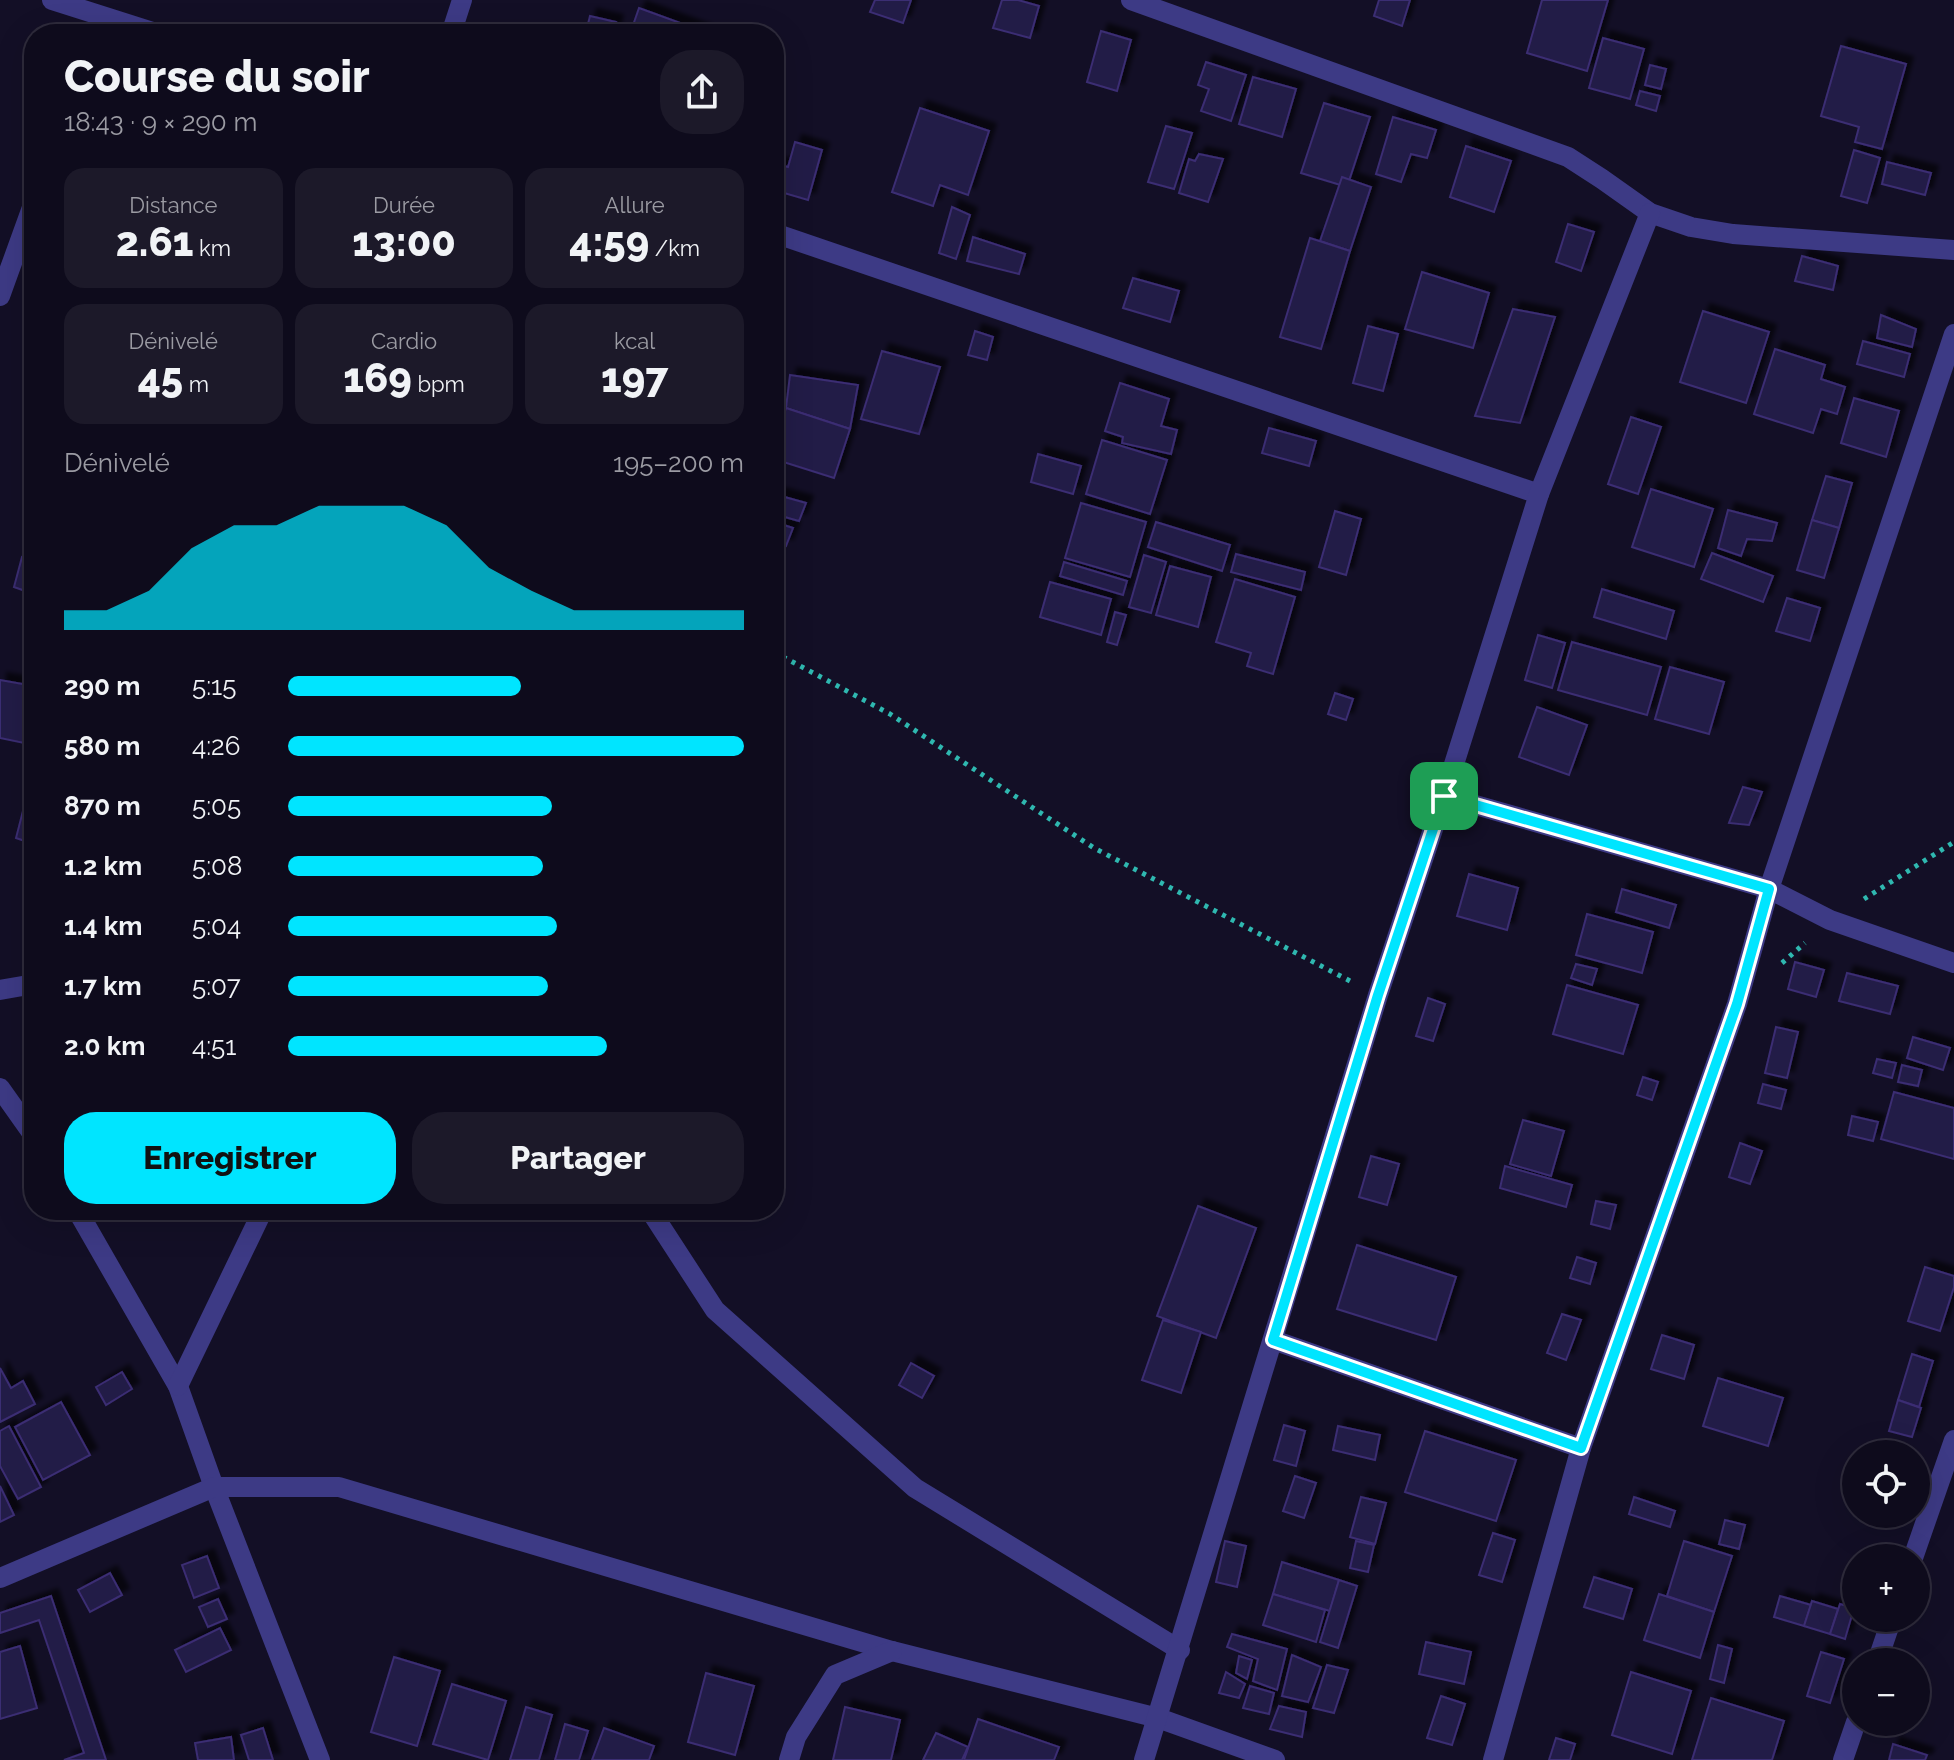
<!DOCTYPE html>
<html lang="fr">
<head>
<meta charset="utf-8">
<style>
  body { margin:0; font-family:Raleway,sans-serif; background:#1c1929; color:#f1f3f6; height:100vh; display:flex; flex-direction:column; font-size:30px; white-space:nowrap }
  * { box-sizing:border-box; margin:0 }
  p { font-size:26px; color:#9b9ba3 }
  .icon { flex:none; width:44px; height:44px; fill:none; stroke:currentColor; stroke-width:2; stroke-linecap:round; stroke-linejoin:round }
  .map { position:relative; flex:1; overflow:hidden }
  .drawer { position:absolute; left:24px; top:24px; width:760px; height:1196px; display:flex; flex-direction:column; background:#0e0b1c; border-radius:32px; box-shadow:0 8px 32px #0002,0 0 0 2px #2e2b3b }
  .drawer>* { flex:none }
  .fabs { position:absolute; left:1842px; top:1440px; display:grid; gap:16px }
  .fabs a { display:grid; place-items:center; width:88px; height:88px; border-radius:50%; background:#0e0b1c; box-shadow:0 8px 32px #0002,0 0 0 2px #2e2b3b; font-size:40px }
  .pin { position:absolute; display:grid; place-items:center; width:68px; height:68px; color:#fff; margin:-34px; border-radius:16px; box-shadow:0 4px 12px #0006 }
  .round { display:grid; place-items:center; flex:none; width:84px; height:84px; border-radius:32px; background:#1c1929 }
  .overview { display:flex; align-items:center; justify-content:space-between; height:136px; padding:0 40px }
  h1 { font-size:44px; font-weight:800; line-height:60px }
  .figures { display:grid; grid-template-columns:repeat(3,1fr); gap:12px; height:136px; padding:8px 40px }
  .figures div { display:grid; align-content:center; border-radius:20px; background:#1c1929; text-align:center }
  .figures b { font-size:40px; font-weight:800 }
  .figures small { font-size:22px; font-weight:400 }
  .figures p { font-size:22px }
  .chart { height:224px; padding:16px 40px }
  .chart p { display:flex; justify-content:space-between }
  .chart svg { width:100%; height:144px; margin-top:8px; fill:#00e5ff; opacity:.7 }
  .primary-button { display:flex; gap:16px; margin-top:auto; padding:16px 40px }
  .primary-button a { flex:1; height:92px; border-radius:32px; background:#00e5ff; color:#111; font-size:32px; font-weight:800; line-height:92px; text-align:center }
  .primary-button a+a { background:#1c1929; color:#f1f3f6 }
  ul { padding:0 40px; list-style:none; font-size:26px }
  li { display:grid; grid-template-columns:128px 96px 1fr; align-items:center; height:60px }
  li i { height:20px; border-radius:10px; background:#00e5ff }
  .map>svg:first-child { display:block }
</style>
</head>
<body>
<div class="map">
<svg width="1954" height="1760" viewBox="0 0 1954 1760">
  <defs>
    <filter id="shadow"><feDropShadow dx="7" dy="-7" stdDeviation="2" flood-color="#0009"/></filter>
  </defs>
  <rect width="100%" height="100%" fill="#130f26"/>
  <g fill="#241b47" stroke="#3b2d73" stroke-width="2" filter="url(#shadow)">
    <polygon points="875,0 911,0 903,23 870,12"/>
    <polygon points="1002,0 1018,0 1039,6 1030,38 993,28"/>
    <polygon points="1379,0 1410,0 1402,26 1374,16"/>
    <polygon points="1542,0 1608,0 1587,71 1527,53"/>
    <polygon points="639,8 705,32 704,34 630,34"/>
    <polygon points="590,16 616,22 613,34 586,32"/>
    <polygon points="1101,31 1131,40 1117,91 1087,82"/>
    <polygon points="1603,38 1644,49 1630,99 1589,88"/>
    <polygon points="1841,46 1906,64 1882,149 1855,142 1859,127 1821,116"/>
    <polygon points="1206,62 1246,75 1231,121 1201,111 1209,89 1198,85"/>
    <polygon points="1650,65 1666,69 1661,89 1645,85"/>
    <polygon points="1253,77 1296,89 1282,137 1239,124"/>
    <polygon points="1640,91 1660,96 1656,111 1636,105"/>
    <polygon points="1324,103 1370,117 1347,187 1301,173"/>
    <polygon points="920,108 989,131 968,195 940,185 933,206 892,192"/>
    <polygon points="1393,117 1436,130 1427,158 1411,154 1401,182 1376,174"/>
    <polygon points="1166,126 1192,133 1174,189 1148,182"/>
    <polygon points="795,142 822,150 808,200 774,190 774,163 788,167"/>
    <polygon points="1466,146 1511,161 1494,212 1450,197"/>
    <polygon points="1854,150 1880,158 1867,203 1841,196"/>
    <polygon points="1199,154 1223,159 1208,202 1179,193 1189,159 1195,161"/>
    <polygon points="1887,162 1931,173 1925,195 1882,184"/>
    <polygon points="1342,177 1371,187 1350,251 1320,241"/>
    <polygon points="952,207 970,215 956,259 939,253"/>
    <polygon points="1568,224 1594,232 1581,271 1556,262"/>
    <polygon points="973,237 1025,254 1019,274 967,261"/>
    <polygon points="1310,238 1350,251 1321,349 1280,337"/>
    <polygon points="1802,256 1838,266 1833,290 1795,281"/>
    <polygon points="1422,272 1489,293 1473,348 1405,329"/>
    <polygon points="1133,278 1179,291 1170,322 1123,308"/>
    <polygon points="1513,309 1555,317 1520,423 1475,416"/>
    <polygon points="1703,311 1769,332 1746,403 1680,382"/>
    <polygon points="1881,315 1916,329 1912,347 1877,338"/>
    <polygon points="1368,326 1398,334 1383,391 1353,383"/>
    <polygon points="975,331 993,337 987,360 968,355"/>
    <polygon points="1863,341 1910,354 1904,377 1857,364"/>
    <polygon points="1775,349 1825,365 1821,379 1845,387 1837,414 1821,409 1813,433 1754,414"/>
    <polygon points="882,351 940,367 919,434 861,419"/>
    <polygon points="790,375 858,385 850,429 786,408"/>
    <polygon points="1120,383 1169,399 1161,426 1177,430 1171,454 1122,443 1123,437 1105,431"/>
    <polygon points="1854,398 1899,411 1886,457 1841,443"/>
    <polygon points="786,408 850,429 834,478 774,459 774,446"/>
    <polygon points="1631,417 1661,427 1638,494 1608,484"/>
    <polygon points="1269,428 1316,441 1309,466 1262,453"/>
    <polygon points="1102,440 1167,460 1150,514 1086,494"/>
    <polygon points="1038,454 1081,466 1073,494 1031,482"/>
    <polygon points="1826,476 1852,483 1839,528 1812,520"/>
    <polygon points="1651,489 1713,509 1694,567 1632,547"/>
    <polygon points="774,494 806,503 799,521 774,514"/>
    <polygon points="1081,503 1146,522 1130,577 1065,558"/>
    <polygon points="1728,510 1777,523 1772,541 1747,539 1741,556 1718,548"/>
    <polygon points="1335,511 1361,519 1346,575 1319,567"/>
    <polygon points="1812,520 1839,528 1824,578 1797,570"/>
    <polygon points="774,522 793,528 786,546 774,543"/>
    <polygon points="1156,522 1230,545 1222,571 1148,547"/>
    <polygon points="1712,553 1773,576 1763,602 1701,579"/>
    <polygon points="1236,554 1305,572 1301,590 1231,572"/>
    <polygon points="1144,555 1166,562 1151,613 1129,607"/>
    <polygon points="22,557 34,560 34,594 14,587"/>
    <polygon points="1064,562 1127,581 1123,595 1060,576"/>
    <polygon points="1170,566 1211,577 1198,627 1156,615"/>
    <polygon points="1235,579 1295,597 1273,674 1247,666 1251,653 1216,642"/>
    <polygon points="1050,582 1111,599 1101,635 1040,617"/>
    <polygon points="1602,589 1674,611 1666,639 1594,617"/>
    <polygon points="1787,598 1820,608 1810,641 1776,631"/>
    <polygon points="1115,612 1126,615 1117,645 1107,642"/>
    <polygon points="1538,635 1565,643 1552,688 1525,680"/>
    <polygon points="1572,642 1661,667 1647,715 1558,690"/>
    <polygon points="1670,667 1724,682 1709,734 1655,719"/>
    <polygon points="0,680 34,686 34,745 0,738"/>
    <polygon points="1335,693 1353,699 1346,720 1328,714"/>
    <polygon points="1537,707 1587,725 1569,775 1519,757"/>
    <polygon points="33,772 34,773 34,844 16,838"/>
    <polygon points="1743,787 1762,792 1749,825 1729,823"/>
    <polygon points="1469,874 1518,888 1507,930 1457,916"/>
    <polygon points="1622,889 1676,905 1669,928 1616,912"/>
    <polygon points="1587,914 1653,932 1642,973 1576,955"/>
    <polygon points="1795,962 1824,970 1816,997 1788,989"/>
    <polygon points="1576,964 1597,969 1592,985 1571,978"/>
    <polygon points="1847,973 1898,986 1890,1014 1839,1001"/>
    <polygon points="1567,985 1638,1005 1623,1054 1553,1034"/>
    <polygon points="1428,998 1445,1004 1433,1041 1416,1036"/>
    <polygon points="1776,1027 1798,1032 1787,1078 1765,1073"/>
    <polygon points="1913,1037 1950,1048 1943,1070 1907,1058"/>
    <polygon points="1877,1059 1896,1063 1892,1078 1873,1073"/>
    <polygon points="1902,1065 1922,1070 1918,1086 1898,1082"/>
    <polygon points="1643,1077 1658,1082 1652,1100 1637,1095"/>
    <polygon points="1763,1084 1786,1090 1781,1109 1758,1103"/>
    <polygon points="1894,1092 1954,1108 1954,1159 1881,1139"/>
    <polygon points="1852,1116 1878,1122 1873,1141 1848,1135"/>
    <polygon points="1523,1120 1564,1131 1551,1176 1510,1164"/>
    <polygon points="1740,1143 1762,1151 1750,1184 1729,1177"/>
    <polygon points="1371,1156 1399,1164 1387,1205 1359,1197"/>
    <polygon points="1505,1166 1572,1185 1566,1207 1500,1188"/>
    <polygon points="1596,1201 1616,1205 1610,1229 1591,1224"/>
    <polygon points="1198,1206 1256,1228 1216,1338 1157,1316"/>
    <polygon points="1357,1245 1456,1277 1436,1340 1337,1309"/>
    <polygon points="1577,1257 1596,1263 1590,1284 1570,1278"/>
    <polygon points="1925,1267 1954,1276 1954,1287 1940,1331 1908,1321"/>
    <polygon points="1562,1314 1581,1320 1566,1360 1547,1353"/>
    <polygon points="1163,1320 1201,1332 1181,1393 1142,1380"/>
    <polygon points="1662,1335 1694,1345 1684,1379 1651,1369"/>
    <polygon points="1912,1354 1933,1361 1919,1407 1898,1400"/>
    <polygon points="911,1363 934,1376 922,1398 899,1385"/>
    <polygon points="0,1368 11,1388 23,1381 35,1404 0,1422"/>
    <polygon points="122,1372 132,1389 106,1405 96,1387"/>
    <polygon points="1718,1378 1783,1398 1768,1446 1703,1426"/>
    <polygon points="1898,1400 1921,1408 1912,1437 1889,1431"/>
    <polygon points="61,1402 90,1455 43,1480 15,1427"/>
    <polygon points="1284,1425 1305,1431 1296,1466 1274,1460"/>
    <polygon points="9,1426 41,1487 18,1499 0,1466 0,1431"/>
    <polygon points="1338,1426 1380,1435 1375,1460 1333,1450"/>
    <polygon points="1425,1431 1516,1460 1496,1521 1405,1492"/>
    <polygon points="1295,1476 1316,1483 1304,1518 1283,1511"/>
    <polygon points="0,1486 14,1515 0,1522"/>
    <polygon points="1361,1497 1386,1503 1375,1544 1350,1537"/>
    <polygon points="1634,1497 1675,1511 1670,1527 1629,1514"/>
    <polygon points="1725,1520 1745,1525 1739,1549 1719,1544"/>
    <polygon points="1493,1533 1515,1540 1502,1582 1479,1575"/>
    <polygon points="1225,1541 1246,1546 1237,1587 1216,1582"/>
    <polygon points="1356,1541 1374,1545 1368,1572 1350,1568"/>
    <polygon points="1684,1541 1732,1556 1714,1612 1667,1596"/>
    <polygon points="207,1556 219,1588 194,1598 182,1565"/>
    <polygon points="1282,1562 1339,1580 1330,1611 1273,1594"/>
    <polygon points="110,1573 122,1595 90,1612 78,1590"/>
    <polygon points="1594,1577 1632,1589 1623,1619 1584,1607"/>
    <polygon points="1339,1580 1357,1586 1338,1648 1320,1642"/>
    <polygon points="1273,1594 1325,1610 1316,1642 1263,1625"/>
    <polygon points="1659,1594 1714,1612 1700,1658 1644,1640"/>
    <polygon points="51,1596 106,1760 64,1760 84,1753 39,1620 0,1633 0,1613"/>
    <polygon points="1780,1596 1811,1605 1804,1626 1774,1617"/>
    <polygon points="218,1599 227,1619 208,1627 199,1607"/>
    <polygon points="1812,1601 1838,1609 1830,1634 1804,1626"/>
    <polygon points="1840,1604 1854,1608 1845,1639 1830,1634"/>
    <polygon points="220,1628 231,1650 186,1672 175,1650"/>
    <polygon points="1232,1634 1287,1649 1277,1690 1253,1681 1258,1659 1227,1647"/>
    <polygon points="1426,1642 1471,1652 1464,1684 1419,1674"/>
    <polygon points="1718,1645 1732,1649 1724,1683 1710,1679"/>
    <polygon points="20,1646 37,1708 0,1719 0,1652"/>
    <polygon points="1821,1652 1844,1659 1830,1703 1807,1696"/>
    <polygon points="1292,1655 1321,1667 1308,1702 1282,1696"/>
    <polygon points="1239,1656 1252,1660 1247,1679 1236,1673"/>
    <polygon points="394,1657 440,1671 417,1746 371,1732"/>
    <polygon points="1327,1665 1348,1670 1334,1713 1313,1708"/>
    <polygon points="1226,1672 1245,1684 1239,1698 1219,1693"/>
    <polygon points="1631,1672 1691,1691 1672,1754 1612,1735"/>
    <polygon points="706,1673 754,1686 735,1755 688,1742"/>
    <polygon points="452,1684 506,1701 488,1760 433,1744"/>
    <polygon points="1250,1686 1274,1693 1269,1714 1243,1708"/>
    <polygon points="1441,1696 1465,1704 1452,1745 1427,1738"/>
    <polygon points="1711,1698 1784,1721 1772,1760 1692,1760"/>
    <polygon points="1279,1706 1306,1712 1302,1737 1270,1729"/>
    <polygon points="526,1707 552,1715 539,1760 510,1760"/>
    <polygon points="845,1707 900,1720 891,1760 833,1760"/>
    <polygon points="978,1719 1059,1747 1054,1760 964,1760"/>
    <polygon points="565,1724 588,1731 579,1760 555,1760"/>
    <polygon points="263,1728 273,1760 249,1760 241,1735"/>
    <polygon points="604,1728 654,1746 649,1760 592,1760"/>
    <polygon points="936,1733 968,1747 962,1760 923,1760"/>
    <polygon points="231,1737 234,1760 198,1760 195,1743"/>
    <polygon points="1556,1738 1575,1744 1570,1760 1549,1760"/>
    <polygon points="1893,1744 1927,1755 1925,1760 1889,1760"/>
  </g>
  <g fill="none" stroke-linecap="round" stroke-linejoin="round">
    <g stroke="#2fb8b0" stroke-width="5" stroke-dasharray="4 6" stroke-linecap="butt">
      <polyline points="774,652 890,714 1094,848 1352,982"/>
      <polyline points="1864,899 1954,842"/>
      <polyline points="1782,963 1805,943"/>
    </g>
    <g stroke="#3d3a85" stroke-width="20">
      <polyline points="52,0 159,34"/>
      <polyline points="1131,0 1568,157 1602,179 1650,213 1691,227 1733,234 1954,250"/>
      <polyline points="451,34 462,0"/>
      <polyline points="774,233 1539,494"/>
      <polyline points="0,296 34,202"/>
      <polyline points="1444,796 1769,889 1830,920 1954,963"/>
      <polyline points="0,990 34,984"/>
      <polyline points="0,1088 34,1136"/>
      <polyline points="77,1210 178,1386 214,1487 320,1760"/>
      <polyline points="650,1210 715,1310 915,1488 1180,1650"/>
      <polyline points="1273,1340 1581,1448"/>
      <polyline points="178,1386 263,1210"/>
      <polyline points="1913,1558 1954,1440"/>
      <polyline points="0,1578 214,1487 339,1487 892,1651 1158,1718 1275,1760"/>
      <polyline points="1877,1662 1892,1618"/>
      <polyline points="789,1760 796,1737 835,1675 892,1651"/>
      <polyline points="1144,1760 1378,995 1444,796 1539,494 1650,213"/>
      <polyline points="1493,1760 1581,1448 1737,1004 1769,889 1954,334"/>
      <polyline points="1843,1760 1856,1722"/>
    </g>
  </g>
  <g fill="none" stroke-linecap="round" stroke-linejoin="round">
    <g stroke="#fff" stroke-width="16">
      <polygon id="route" points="1444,796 1769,889 1737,1004 1581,1448 1273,1340 1378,995"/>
    </g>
    <use href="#route" stroke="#00e5ff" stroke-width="10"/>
  </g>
</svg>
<div class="fabs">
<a><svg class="icon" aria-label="locate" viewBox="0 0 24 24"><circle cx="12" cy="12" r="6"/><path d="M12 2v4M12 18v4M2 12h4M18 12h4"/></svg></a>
<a>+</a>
<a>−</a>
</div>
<div class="pin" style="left:1444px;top:796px;background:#1e9e55"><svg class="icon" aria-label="arrive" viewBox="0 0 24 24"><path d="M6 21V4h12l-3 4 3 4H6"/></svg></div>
<section class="drawer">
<div class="overview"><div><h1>Course du soir</h1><p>18:43 · 9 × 290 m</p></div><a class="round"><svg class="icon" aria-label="share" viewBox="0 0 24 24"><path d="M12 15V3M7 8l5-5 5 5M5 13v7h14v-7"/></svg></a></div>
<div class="figures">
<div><p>Distance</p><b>2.61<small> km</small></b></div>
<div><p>Durée</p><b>13:00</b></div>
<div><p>Allure</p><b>4:59<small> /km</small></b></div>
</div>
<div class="figures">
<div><p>Dénivelé</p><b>45<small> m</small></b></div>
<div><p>Cardio</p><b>169<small> bpm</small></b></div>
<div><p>kcal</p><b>197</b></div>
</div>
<div class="chart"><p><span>Dénivelé</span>195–200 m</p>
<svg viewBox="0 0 160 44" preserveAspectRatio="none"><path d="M0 44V38L10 38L20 32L30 19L40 12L50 12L60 6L70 6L80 6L90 12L100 25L110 32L120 38L130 38L140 38L150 38L160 38V44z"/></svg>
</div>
<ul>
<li><b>290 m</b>5:15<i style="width:51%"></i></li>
<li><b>580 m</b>4:26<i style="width:100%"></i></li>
<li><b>870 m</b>5:05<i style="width:58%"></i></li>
<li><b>1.2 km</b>5:08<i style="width:56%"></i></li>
<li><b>1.4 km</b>5:04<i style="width:59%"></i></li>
<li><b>1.7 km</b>5:07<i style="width:57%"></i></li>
<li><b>2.0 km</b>4:51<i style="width:70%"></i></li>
</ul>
<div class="primary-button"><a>Enregistrer</a><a>Partager</a></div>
</section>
</div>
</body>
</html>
